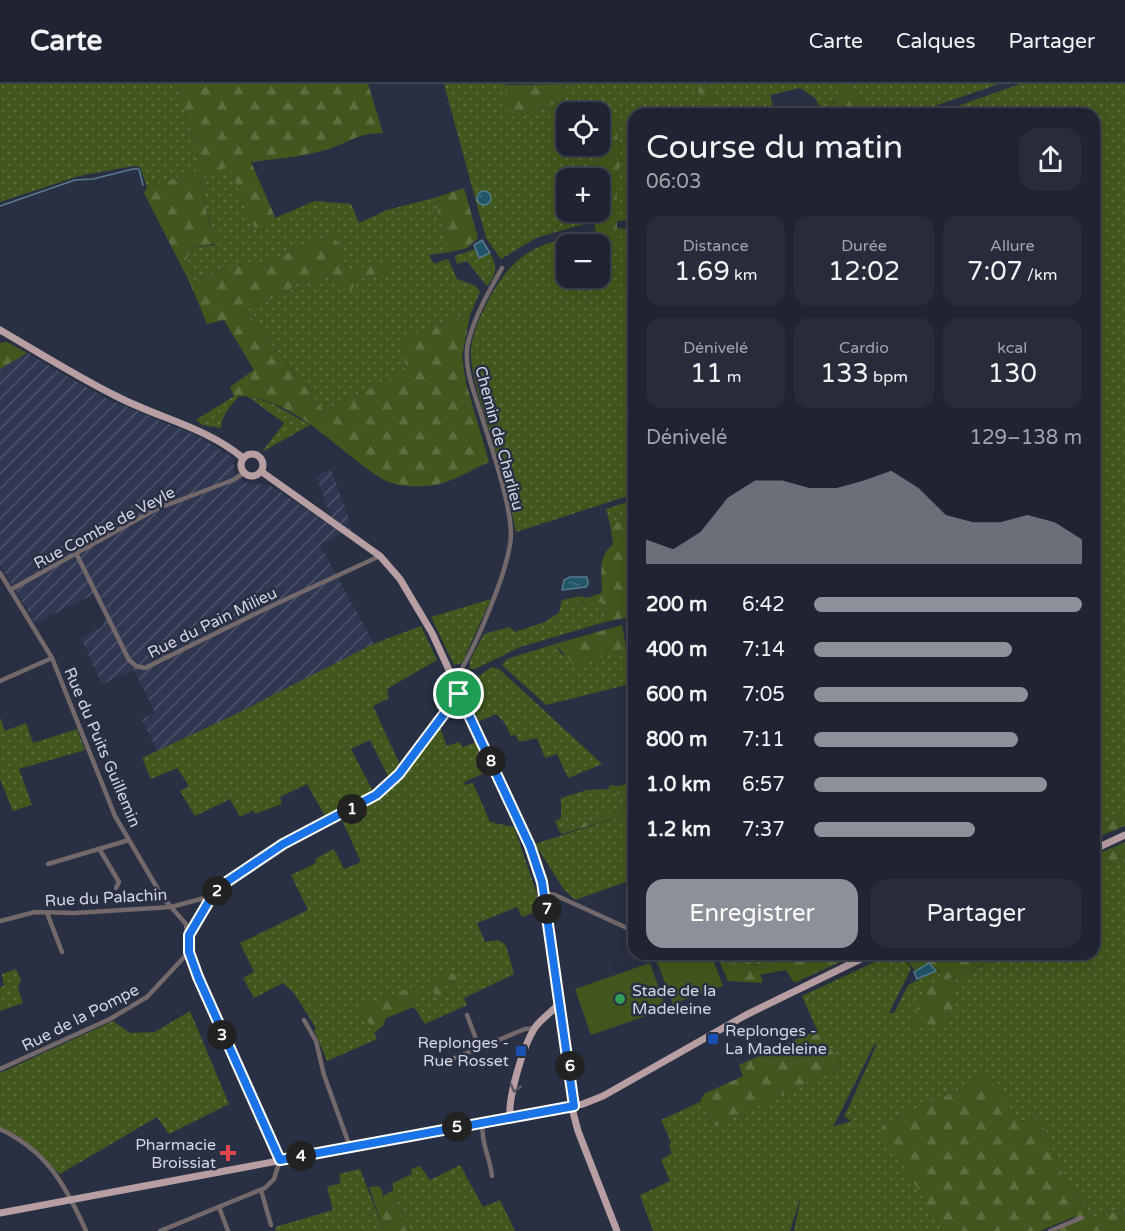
<!DOCTYPE html>
<html lang="fr">
<head>
<meta charset="utf-8">
<style>
  body { margin:0; font-family:"Varela Round",sans-serif; background:#282c3a; color:#f1f3f6; height:100vh; display:flex; flex-direction:column; font-size:22px; white-space:nowrap }
  * { box-sizing:border-box; margin:0 }
  p { font-size:20px; color:#a2a4ac }
  .icon { flex:none; width:33px; height:33px; fill:none; stroke:currentColor; stroke-width:2; stroke-linecap:round; stroke-linejoin:round }
  .map { position:relative; flex:1; overflow:hidden }
  .details { position:absolute; left:628px; top:24px; width:472px; height:852px; display:flex; flex-direction:column; background:#202432; border-radius:18px; box-shadow:0 6px 24px #0002,0 0 0 2px #3d414d }
  .details>* { flex:none }
  .buttons { position:absolute; left:556px; top:18px; display:grid; gap:12px }
  .buttons a { display:grid; place-items:center; width:54px; height:54px; border-radius:12px; background:#202432; box-shadow:0 6px 24px #0002,0 0 0 2px #3d414d; font-size:30px }
  .pin { position:absolute; display:grid; place-items:center; width:51px; height:51px; color:#fff; margin:-26px; border:3px solid #fff; border-radius:50%; box-shadow:0 2px 6px #0007 }
  .km { position:absolute; width:30px; height:30px; margin:-15px; border-radius:50%; background:#222; color:#fff; font-size:16px; line-height:30px; text-align:center }
  .round { display:grid; place-items:center; flex:none; width:63px; height:63px; border-radius:18px; background:#282c3a }
  .headline { display:flex; align-items:center; justify-content:space-between; height:102px; padding:0 18px }
  h1 { font-size:33px; font-weight:600; line-height:45px }
  .figures { display:grid; grid-template-columns:repeat(3,1fr); gap:9px; height:102px; padding:6px 18px }
  .figures div { display:grid; align-content:center; border-radius:15px; background:#282c3a; text-align:center }
  .figures b { font-size:26px; font-weight:600 }
  .figures small { font-size:16px; font-weight:400 }
  .figures p { font-size:16px }
  .chart { height:168px; padding:12px 18px }
  .chart p { display:flex; justify-content:space-between }
  .chart svg { width:100%; height:108px; margin-top:6px; fill:#8c9099; opacity:.7 }
  .primary-button { display:flex; gap:12px; margin-top:auto; padding:12px 18px }
  .primary-button a { flex:1; height:69px; border-radius:18px; background:#8c9099; color:#fff; font-size:24px; font-weight:600; line-height:69px; text-align:center }
  .primary-button a+a { background:#282c3a; color:#f1f3f6 }
  ul { padding:0 18px; list-style:none; font-size:20px }
  li { display:grid; grid-template-columns:96px 72px 1fr; align-items:center; height:45px }
  li i { height:15px; border-radius:8px; background:#8c9099 }
  header { display:flex; align-items:center; gap:36px; box-sizing:border-box; height:84px; padding:0 30px; background:#202432; border-bottom:2px solid #3d414d }
  header strong { font-size:28px }
  nav { display:flex; gap:33px; margin-inline-start:auto; font-size:21px }
  .map>svg:first-child { display:block }
</style>
</head>
<body>
<header>
<strong>Carte</strong>
<nav><a>Carte</a><a>Calques</a><a>Partager</a></nav>
</header>
<div class="map">
<svg width="1125" height="1147" viewBox="0 0 1125 1147">
  <defs>
    <pattern id="industrial-furrows" width="10" height="10" patternUnits="userSpaceOnUse" patternTransform="scale(1.5)"><rect width="10" height="10" fill="#303750"/><path d="M-1 1l2-2M0 10L10 0M9 11l2-2" fill="none" stroke="#4d5369"/></pattern>
    <pattern id="grass-dots" width="8" height="8" patternUnits="userSpaceOnUse" patternTransform="scale(1.5)"><rect width="8" height="8" fill="#42571d"/><path d="M2 2h.1M6 6h.1" fill="none" stroke="#5c6e3e" stroke-width="1.8" stroke-linecap="round"/></pattern>
    <pattern id="forest-firs" width="22" height="20" patternUnits="userSpaceOnUse" patternTransform="scale(1.5)"><rect width="22" height="20" fill="#42571d"/><path d="M5 1l3.5 6h-7zM16 11l3.5 6h-7z" fill="#5c6e3e"/></pattern>
    <pattern id="water-ripples" width="26" height="14" patternUnits="userSpaceOnUse" patternTransform="scale(1.5)"><rect width="26" height="14" fill="#215568"/><path d="M2 4q2-2 4 0t4 0M15 11q2-2 4 0t4 0" fill="none" stroke="#406d7d"/></pattern>
  </defs>
  <rect width="100%" height="100%" fill="#2a3043"/>
  <polygon fill="url(#industrial-furrows)" points="27,269 105,314 198,352 234,374 234,387 244,398 271,402 327,439 331,432 316,392 331,385 349,435 346,441 351,445 320,461 374,560 240,628 157,667 142,635 155,629 134,586 102,600 81,554 103,542 105,532 93,511 35,539 0,481 0,285"/>
  <g fill="url(#grass-dots)" fill-rule="evenodd">
    <polygon points="0,0 177,0 202,86 147,103 140,83 133,82 79,92 0,118"/>
    <polygon points="444,0 509,0 505,1 517,35 526,29 564,17 561,4 576,0 696,0 705,30 634,30 634,135 617,137 617,93 621,79 616,38 600,46 600,28 567,28 567,62 600,62 600,47 605,69 595,75 587,94 567,94 567,128 592,128 594,137 536,154 501,175 486,154"/>
    <polygon points="710,0 832,0 842,13 831,20 836,30 824,30 815,14 800,4 770,11 775,30 719,30"/>
    <polygon points="851,0 999,0 911,30 864,30 860,13"/>
    <polygon points="1020,0 1125,0 1125,730 1095,744 1095,30 935,30"/>
    <polygon points="229,82 255,143 314,117 351,120 359,139 387,126 434,114 450,168 429,171 434,180 448,175 457,195 476,202 480,208 470,231 442,239 403,255 406,287 324,327 245,226 286,209 297,198 332,193 351,196 394,187 347,185 334,150 253,183 223,185 195,197 186,176 191,164 215,161 200,96"/>
    <path d="M 617,144 L 634,146 L 634,324 L 624,331 L 634,359 L 634,410 L 516,448 C 509,412 498,377 488,342 C 481,319 472,295 471,271 C 470,252 481,231 489,215 C 516,164 542,159 595,147 L 597,160 L 567,160 L 567,194 L 600,194 L 600,167 L 610,168 L 617,155 Z"/>
    <path d="M 475,165 L 480,174 L 490,169 C 497,182 498,190 487,202 L 467,177 L 457,180 L 455,172 Z"/>
    <polygon points="246,311 273,320 310,341 262,368 284,339"/>
    <path d="M 234,312 L 239,312 C 231,321 221,332 221,344 L 202,341 L 196,336 Z"/>
    <polygon points="634,416 634,431 610,440 606,425"/>
    <polygon points="581,512 586,514 577,521 601,518 606,526 605,538 520,563 475,585 470,585 470,576 484,550 510,543 515,548 545,538 559,529 562,516"/>
    <polygon points="491,515 462,579 454,581 431,533"/>
    <polygon points="421,542 437,576 387,605 389,614 373,622 400,681 389,694 370,656 351,665 374,709 361,718 326,734 307,700 280,713 282,720 255,730 253,726 240,733 230,715 195,732 180,707 189,702 177,684 151,695 142,674 240,628 373,560"/>
    <polygon points="555,560 562,571 618,568 626,563 634,599 546,621 502,581 507,575"/>
    <polygon points="492,583 499,585 602,680 568,694 557,670 545,674 537,654 519,658 516,651 511,652 504,638 496,630 479,637 464,603"/>
    <polygon points="0,633 5,647 26,639 33,659 77,645 85,666 19,685 32,721 13,727 0,695"/>
    <path d="M 439,641 L 447,662 L 459,658 L 463,663 L 476,658 L 489,687 L 464,698 L 465,701 L 473,699 L 490,738 L 514,743 L 542,825 L 522,833 L 517,823 L 477,839 L 485,858 L 498,856 L 506,861 L 514,890 L 464,914 L 467,921 L 425,940 L 414,923 L 413,915 L 361,922 L 377,955 L 327,977 L 314,946 L 316,944 L 294,909 L 283,899 L 254,914 L 243,894 L 254,888 L 240,859 L 308,826 L 291,791 L 316,779 L 315,775 L 334,765 L 344,785 L 361,778 L 342,736 C 390,709 408,684 439,641 Z"/>
    <polygon points="609,705 622,712 626,719 620,725 560,748 555,737 561,734 561,714 587,706"/>
    <polygon points="634,728 634,795 575,816 563,804 535,760"/>
    <path d="M 1125,772 L 1125,1138 L 1119,1126 L 1097,1135 L 1067,1101 L 1040,1035 L 1019,1037 L 975,993 L 973,999 L 883,1041 L 938,1136 L 941,1147 L 794,1147 L 801,1111 L 790,1147 L 653,1147 L 640,1111 L 670,1097 L 661,1076 L 672,1069 L 669,1062 L 671,1058 L 661,1036 L 700,1018 L 714,1043 L 833,986 L 841,979 L 817,946 L 802,912 L 892,870 L 902,870 L 911,885 L 889,929 L 894,929 L 908,901 L 936,887 L 940,889 L 941,895 L 909,944 L 926,940 L 949,894 L 969,890 L 985,879 L 989,881 L 984,870 L 1095,870 L 1095,779 L 1099,784 ZM 877,960 L 859,1000 L 865,1012 L 853,1022 L 850,1021 L 844,1032 L 851,1037 L 833,1043 L 874,961 Z"/>
    <polygon points="718,870 772,870 776,874 769,881 720,879"/>
    <polygon points="16,885 21,896 18,905 23,919 0,927 0,903 4,902 2,890"/>
    <polygon points="190,927 229,1020 169,1050 157,1033 60,1090 20,1053 0,1043 0,989 113,937 130,949 155,948"/>
    <polygon points="460,1081 483,1123 500,1116 515,1147 409,1147 393,1106 393,1099 412,1090 411,1085 420,1082 430,1096"/>
    <polygon points="360,1085 384,1147 276,1147 275,1143 333,1126 327,1103 341,1099 339,1090"/>
  </g>
  <g fill="url(#forest-firs)">
    <path d="M 177,0 L 368,0 L 383,49 C 356,49 349,59 325,66 C 301,73 276,75 251,78 L 276,135 L 255,144 L 229,83 L 200,96 L 210,142 L 222,149 L 225,158 L 191,164 L 186,176 L 195,197 L 223,185 L 249,178 L 253,183 L 334,150 L 347,185 L 393,180 L 395,187 L 352,196 L 354,204 L 343,209 L 332,193 L 297,198 L 286,209 L 245,226 L 324,327 L 406,287 L 403,255 L 442,239 L 470,231 L 462,273 L 466,299 L 489,378 C 473,385 456,396 439,400 C 425,404 397,403 384,396 C 339,369 291,309 234,312 L 230,303 L 254,286 L 224,236 L 207,240 L 190,199 L 144,109 L 147,103 L 202,86 Z"/>
    <polygon points="576,0 561,4 564,17 526,29 517,35 507,29 505,1"/>
    <polygon points="696,0 710,0 719,30 705,30"/>
    <polygon points="832,0 851,0 860,13 864,30 836,30 831,21 841,13"/>
    <polygon points="616,38 621,79 617,93 617,155 610,168 600,167 592,128 600,128 600,94 587,94 595,75 604,69 600,46"/>
    <polygon points="464,104 478,154 467,164 450,168 434,114"/>
    <polygon points="7,258 27,269 0,285 0,259"/>
    <polygon points="634,324 634,359 624,331"/>
    <path d="M 634,431 L 634,532 L 605,538 L 606,526 L 601,518 L 576,523 L 586,514 L 602,509 C 602,489 597,474 613,460 L 610,440 Z"/>
    <polygon points="622,541 626,563 618,568 575,582 555,560"/>
    <polygon points="625,700 634,706 634,728 562,750 560,748 620,725 626,719 622,712 609,705 609,701 619,702"/>
    <polygon points="1125,730 1125,742 1095,754 1095,744"/>
    <polygon points="1125,758 1125,772 1098,785 1095,771"/>
    <polygon points="772,870 858,870 794,899 786,886 760,891 763,897 761,899 728,897 720,879 769,881 775,874"/>
    <path d="M 902,870 L 984,870 L 990,883 L 984,879 L 969,890 L 949,894 C 961,915 954,930 935,944 L 926,940 L 909,944 L 926,903 L 941,895 L 940,889 L 929,879 L 915,887 Z"/>
    <polygon points="449,887 456,892 458,902 453,903 447,900 443,904 445,909 437,913 427,899"/>
    <polygon points="418,901 420,909 413,915 414,923 386,934 383,942 374,949 360,923"/>
    <polygon points="817,946 841,979 833,986 714,1043 700,1018 704,1010 743,992 739,981"/>
    <polygon points="986,988 1019,1037 1040,1035 1067,1101 1097,1135 1119,1126 1125,1138 1125,1147 1056,1147 1066,1142 1076,1132 1040,1147 941,1147 938,1136 881,1048 883,1041 973,999 975,993"/>
    <polygon points="859,1000 865,1012 853,1022 850,1021"/>
    <polygon points="379,1102 383,1108 382,1113 393,1106 409,1147 384,1147 369,1103"/>
  </g>
  <g fill="#42571d">
    <polygon points="654,870 711,870 723,902 673,920"/>
    <polygon points="650,879 666,925 591,951 575,905"/>
  </g>
  <g fill="url(#water-ripples)" stroke="#567c8d" stroke-width="1.5">
    <circle cx="484" cy="114" r="7"/>
    <polygon points="482,156 490,169 479,174 474,161"/>
    <polygon points="570,493 587,493 588,500 586,503 562,506 564,496"/>
    <polygon points="929,879 936,887 917,895 914,888"/>
  </g>
  <g fill="none" stroke-linecap="round" stroke-linejoin="round">
    <polyline stroke="#567c8d" stroke-width="1.5" points="0,122 75,96 93,95 133,85 139,85 143,101"/>
    <g stroke="#74686a" stroke-width="4.5">
      <polyline points="77,471 129,576 136,582 145,584 267,524 380,472"/>
      <polyline points="0,489 52,574 115,732 163,814 186,840 189,868 198,893 280,1076 274,1095 265,1104 160,1147"/>
      <polyline points="10,506 156,425 233,396 244,389"/>
      <polyline points="0,597 52,574"/>
      <path d="M 454,597 C 473,569 511,483 511,449 C 510,416 491,363 481,330 C 474,308 463,282 468,259 C 474,233 489,207 502,184"/>
      <polyline points="100,766 119,798 116,804"/>
      <polyline points="48,780 129,756"/>
      <polyline points="545,809 555,811 627,844"/>
      <polyline points="47,829 62,868"/>
      <polyline points="0,837 35,828 75,829 171,823 212,812 228,797 283,760 363,720 376,711 399,690 460,610"/>
      <polyline points="189,851 212,812"/>
      <polyline points="467,931 479,963"/>
      <polyline points="304,936 316,957 324,991 350,1063"/>
      <polyline points="450,976 525,945 535,944"/>
      <polyline points="0,985 110,935 147,913 189,868"/>
      <path d="M 483,1038 C 480,1057 490,1073 492,1092"/>
      <path d="M 0,1045 C 47,1067 66,1102 86,1147"/>
      <polyline points="261,1106 271,1141"/>
      <polyline points="219,1123 228,1147"/>
      <polyline points="1050,1147 1081,1134"/>
    </g>
    <g stroke="#b79ea2" stroke-width="7">
      <path d="M 0,246 C 38,268 76,292 116,312 C 158,334 206,343 243,374"/>
      <circle cx="252" cy="381" r="11"/>
      <polyline points="262,388 380,472 400,495 432,549 530,762 545,809 573,1001 573,1028 578,1047 617,1147"/>
      <polyline points="1095,765 1125,751"/>
      <path d="M 510,1033 C 508,1013 523,963 534,945 C 540,935 553,928 560,918"/>
      <polyline points="0,1129 583,1020 603,1012 746,931 871,870"/>
    </g>
  </g>
  <defs><path id="oneway-chevron" d="M-2-3.5L2.5 0L-2 3.5" fill="none" stroke-width="1.6" stroke-linecap="round" stroke-linejoin="round" transform="scale(1.5)"/></defs>
  <use stroke="#5b5664" href="#oneway-chevron" transform="translate(515 1004) rotate(105)"/>
  <g fill="none" stroke-linecap="round" stroke-linejoin="round">
    <g stroke="#fff" stroke-width="12">
      <polygon id="route" points="459,610 530,762 542,798 574,1022 280,1076 198,893 189,868 189,851 212,812 228,797 283,760 376,711 399,690"/>
    </g>
    <use href="#route" stroke="#1a73e8" stroke-width="8"/>
  </g>
  <circle fill="#2e9e5b" stroke="#2a3043" stroke-width="2" cx="620" cy="915" r="6"/>
  <g fill="#1a4fb4" stroke="#2a3043" stroke-width="2">
    <rect x="707" y="949" width="12" height="12" rx="3"/>
    <rect x="515" y="961" width="12" height="12" rx="3"/>
  </g>
  <path fill="#e0444e" stroke="#2a3043" stroke-width="2" d="M225 1060h6v6h6v6h-6v6h-6v-6h-6v-6h6z"/>
  <g text-anchor="middle" stroke-width="5" stroke-linejoin="round" paint-order="stroke">
    <g font-size="16" fill="#d2d6e2" stroke="#2a3043">
      <text transform="translate(500 354) rotate(75)" y="6">Chemin de Charlieu</text>
      <text transform="translate(104 443) rotate(-28)" y="6">Rue Combe de Veyle</text>
      <text transform="translate(212 538) rotate(-26)" y="6">Rue du Pain Milieu</text>
      <text transform="translate(103 663) rotate(67)" y="6">Rue du Puits Guillemin</text>
      <text transform="translate(106 813) rotate(-3)" y="6">Rue du Palachin</text>
      <text transform="translate(80 933) rotate(-27)" y="6">Rue de la Pompe</text>
    </g>
    <g font-size="16" fill="#d2d6e2" stroke="#2a3043" text-anchor="start">
      <text x="632" y="912">Stade de la<tspan x="632" dy="18">Madeleine</tspan></text>
      <text x="725" y="952">Replonges -<tspan x="725" dy="18">La Madeleine</tspan></text>
      <text x="509" y="964" text-anchor="end">Replonges -<tspan x="509" dy="18">Rue Rosset</tspan></text>
      <text x="216" y="1066" text-anchor="end">Pharmacie<tspan x="216" dy="18">Broissiat</tspan></text>
    </g>
  </g>
</svg>
<div class="buttons">
<a><svg class="icon" aria-label="locate" viewBox="0 0 24 24"><circle cx="12" cy="12" r="6"/><path d="M12 2v4M12 18v4M2 12h4M18 12h4"/></svg></a>
<a>+</a>
<a>−</a>
</div>
<div class="pin" style="left:459px;top:610px;background:#1e9e55"><svg class="icon" aria-label="arrive" viewBox="0 0 24 24"><path d="M6 21V4h12l-3 4 3 4H6"/></svg></div>
<b class="km" style="left:352px;top:725px">1</b>
<b class="km" style="left:217px;top:807px">2</b>
<b class="km" style="left:222px;top:951px">3</b>
<b class="km" style="left:301px;top:1072px">4</b>
<b class="km" style="left:457px;top:1043px">5</b>
<b class="km" style="left:570px;top:982px">6</b>
<b class="km" style="left:547px;top:825px">7</b>
<b class="km" style="left:491px;top:677px">8</b>
<section class="details">
<div class="headline"><div><h1>Course du matin</h1><p>06:03</p></div><a class="round"><svg class="icon" aria-label="share" viewBox="0 0 24 24"><path d="M12 15V3M7 8l5-5 5 5M5 13v7h14v-7"/></svg></a></div>
<div class="figures">
<div><p>Distance</p><b>1.69<small> km</small></b></div>
<div><p>Durée</p><b>12:02</b></div>
<div><p>Allure</p><b>7:07<small> /km</small></b></div>
</div>
<div class="figures">
<div><p>Dénivelé</p><b>11<small> m</small></b></div>
<div><p>Cardio</p><b>133<small> bpm</small></b></div>
<div><p>kcal</p><b>130</b></div>
</div>
<div class="chart"><p><span>Dénivelé</span>129–138 m</p>
<svg viewBox="0 0 160 44" preserveAspectRatio="none"><path d="M0 44V34L10 38L20 31L30 17L40 10L50 10L60 13L70 13L80 10L90 6L100 13L110 24L120 27L130 27L140 24L150 27L160 34V44z"/></svg>
</div>
<ul>
<li><b>200 m</b>6:42<i style="width:100%"></i></li>
<li><b>400 m</b>7:14<i style="width:74%"></i></li>
<li><b>600 m</b>7:05<i style="width:80%"></i></li>
<li><b>800 m</b>7:11<i style="width:76%"></i></li>
<li><b>1.0 km</b>6:57<i style="width:87%"></i></li>
<li><b>1.2 km</b>7:37<i style="width:60%"></i></li>
</ul>
<div class="primary-button"><a>Enregistrer</a><a>Partager</a></div>
</section>
</div>
</body>
</html>
